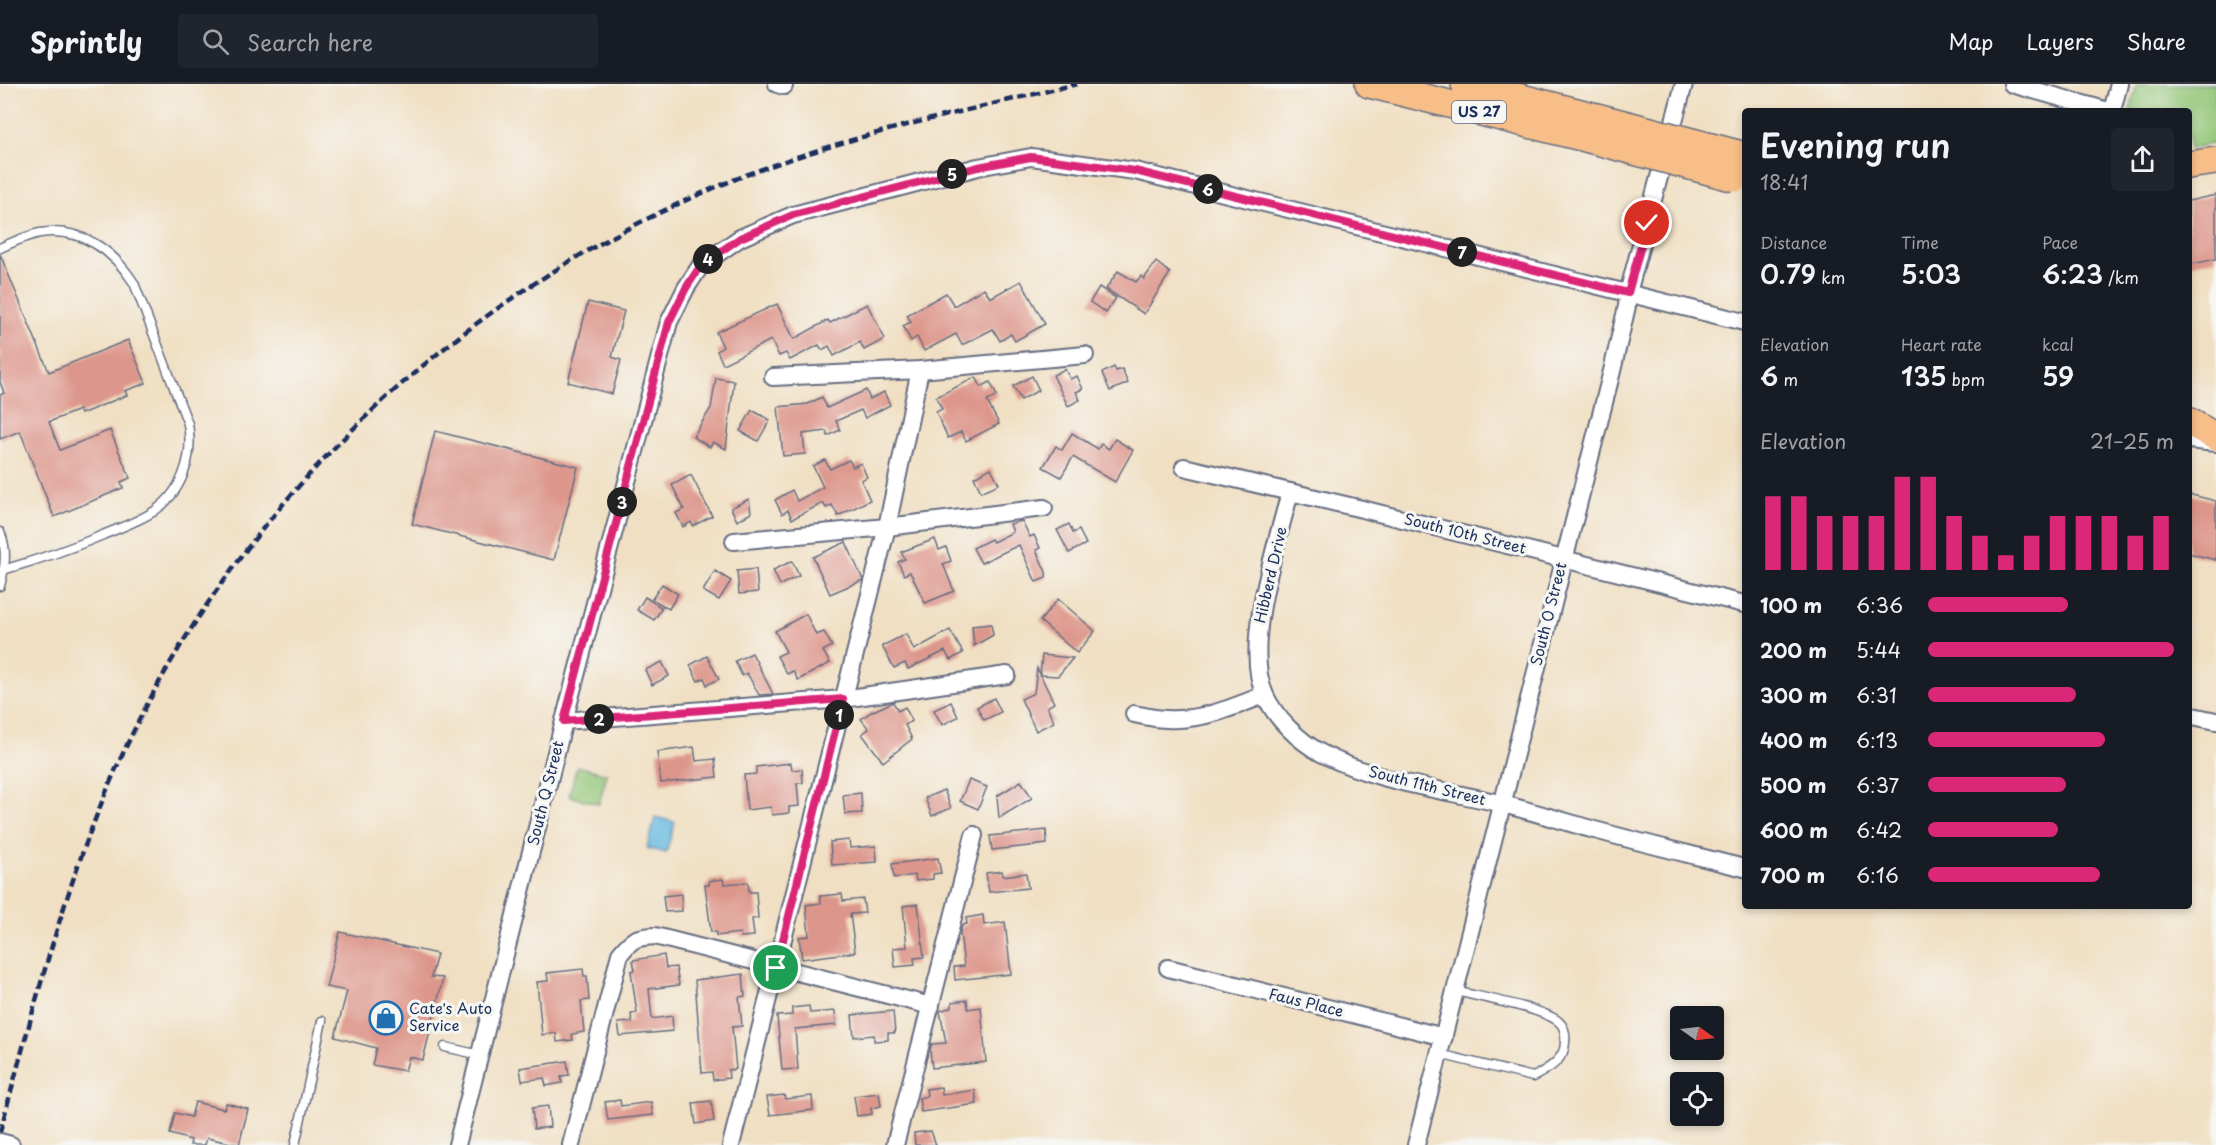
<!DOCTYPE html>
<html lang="en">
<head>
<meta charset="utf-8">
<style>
  body { margin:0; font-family:"Playpen Sans",sans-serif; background:#20242c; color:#f1f3f6; height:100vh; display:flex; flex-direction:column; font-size:22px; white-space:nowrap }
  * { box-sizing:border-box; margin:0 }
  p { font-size:20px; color:#9ea1a6 }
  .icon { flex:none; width:33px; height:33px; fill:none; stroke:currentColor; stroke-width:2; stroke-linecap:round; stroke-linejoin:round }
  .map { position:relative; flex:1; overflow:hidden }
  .side { position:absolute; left:1742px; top:24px; width:450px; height:801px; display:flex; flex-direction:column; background:#171b24; border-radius:6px; box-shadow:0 3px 9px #0003 }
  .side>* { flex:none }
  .needle { width:39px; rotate:104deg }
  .buttons { position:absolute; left:1670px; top:922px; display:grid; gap:12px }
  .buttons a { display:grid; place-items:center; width:54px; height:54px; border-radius:6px; background:#171b24; box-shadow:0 3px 9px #0003; font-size:30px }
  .pin { position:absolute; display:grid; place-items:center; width:51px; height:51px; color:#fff; margin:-26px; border:3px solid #fff; border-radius:50%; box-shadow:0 2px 6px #0007 }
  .km { position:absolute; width:30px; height:30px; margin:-15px; border-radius:50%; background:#222; color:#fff; font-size:16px; line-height:30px; text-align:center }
  .round { display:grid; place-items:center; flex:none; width:63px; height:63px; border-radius:6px; background:#20242c }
  .summary { display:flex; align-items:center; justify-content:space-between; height:102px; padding:0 18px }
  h1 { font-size:33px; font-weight:600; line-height:45px }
  .stats { display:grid; grid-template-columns:repeat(3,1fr); gap:9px; height:102px; padding:6px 18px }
  .stats div { display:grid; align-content:center }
  .stats b { font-size:26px; font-weight:600 }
  .stats small { font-size:16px; font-weight:400 }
  .stats p { font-size:16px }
  .chart { height:168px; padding:12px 18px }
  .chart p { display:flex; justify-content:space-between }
  .chart svg { width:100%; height:108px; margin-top:6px; stroke:#db2777; stroke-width:6 }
  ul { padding:0 18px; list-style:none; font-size:20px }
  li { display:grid; grid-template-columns:96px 72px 1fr; align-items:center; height:45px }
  li i { height:15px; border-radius:8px; background:#db2777 }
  header { display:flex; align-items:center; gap:36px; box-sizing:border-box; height:84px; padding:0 30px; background:#171b24; border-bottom:2px solid #363941 }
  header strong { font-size:28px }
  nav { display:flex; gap:33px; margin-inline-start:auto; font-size:21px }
  .search { width:420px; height:54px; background:#20242c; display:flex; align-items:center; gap:15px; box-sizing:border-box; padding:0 21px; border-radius:6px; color:#9ea1a6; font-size:22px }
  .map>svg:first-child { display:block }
</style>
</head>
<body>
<header>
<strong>Sprintly</strong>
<div class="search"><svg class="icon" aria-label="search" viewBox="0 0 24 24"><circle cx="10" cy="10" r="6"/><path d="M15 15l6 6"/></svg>Search here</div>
<nav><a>Map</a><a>Layers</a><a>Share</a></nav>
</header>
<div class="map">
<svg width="2216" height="1061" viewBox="0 0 2216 1061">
  <rect width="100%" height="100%" fill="#f6f6f2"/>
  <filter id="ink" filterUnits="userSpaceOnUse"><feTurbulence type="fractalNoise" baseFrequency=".0167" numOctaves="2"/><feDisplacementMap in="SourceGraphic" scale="12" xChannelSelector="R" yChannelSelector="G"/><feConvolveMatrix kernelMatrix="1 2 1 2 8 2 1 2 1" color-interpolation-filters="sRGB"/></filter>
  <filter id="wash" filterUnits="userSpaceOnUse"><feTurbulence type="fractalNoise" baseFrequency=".008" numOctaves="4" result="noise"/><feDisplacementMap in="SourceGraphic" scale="24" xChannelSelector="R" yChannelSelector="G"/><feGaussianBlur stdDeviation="1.35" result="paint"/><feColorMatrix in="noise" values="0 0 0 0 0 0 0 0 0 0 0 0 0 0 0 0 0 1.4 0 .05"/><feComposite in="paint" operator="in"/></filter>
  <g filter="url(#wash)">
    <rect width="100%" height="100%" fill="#f0dfc2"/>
    <g fill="#92c576" stroke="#567a6a" stroke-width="1.5">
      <polygon points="2137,0 2216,0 2216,59 2189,65 2188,27 2130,27"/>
      <polygon points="577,682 607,690 599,720 569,712"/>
    </g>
    <polygon fill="#62b8df" stroke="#3e749e" stroke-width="1.5" points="655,733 675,738 666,769 647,764"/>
    <g id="blocks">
      <g fill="#dd968b">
        <polygon points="2216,111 2216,175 2188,181 2188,117"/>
        <polygon points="0,170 49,288 128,256 146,299 125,307 127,311 81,330 79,326 49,338 60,366 110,346 130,394 121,398 123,404 54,433 20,347 0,355 0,311 4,309 0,298"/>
        <polygon points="1156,178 1170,189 1144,230 1106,205 1118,187 1136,198 1141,192 1144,195"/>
        <polygon points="1021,197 1045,240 1015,257 1011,250 1000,257 993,245 962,261 956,250 924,267 917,253 911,257 903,242 911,238 907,231 946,209 954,222 984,204 990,214"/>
        <polygon points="1099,203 1116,214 1106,229 1090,218"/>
        <polygon points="588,218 624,227 612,273 621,276 612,310 568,298"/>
        <polygon points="777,220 794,255 828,236 830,239 867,220 885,255 864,266 860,258 834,272 829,262 822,266 819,261 790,276 786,269 779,272 771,256 723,280 717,267 723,263 716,248"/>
        <polygon points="1114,283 1116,287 1122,285 1128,299 1110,307 1102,289"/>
        <polygon points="1065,285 1070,295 1077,292 1083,305 1076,308 1080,316 1068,322 1053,291"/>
        <polygon points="1032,292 1039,306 1021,316 1013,302"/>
        <polygon points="976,293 981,303 990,298 997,312 987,317 999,340 966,357 961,348 948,354 936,328 942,325 936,313"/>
        <polygon points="716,294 734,297 726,365 713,358 710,363 693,353 711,324"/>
        <polygon points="866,306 870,315 884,308 890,321 865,334 861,326 836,337 840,346 828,352 826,347 803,350 805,370 783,372 778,323 808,320 822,313 827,324"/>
        <polygon points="752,326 770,336 758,357 740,347"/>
        <polygon points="435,347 578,383 554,476 412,440"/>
        <polygon points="1072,349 1098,365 1101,360 1109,365 1115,355 1133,366 1115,398 1073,373 1061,393 1043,383 1056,362 1062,366"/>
        <polygon points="825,376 830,385 849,376 853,383 861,379 867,393 861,396 870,416 838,432 832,421 826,424 823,419 792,435 788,426 782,430 775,416 792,406 797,417 823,403 813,382"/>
        <polygon points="991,384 999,400 981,408 974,393"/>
        <polygon points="691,391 712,432 693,442 691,438 683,443 676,429 684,425 672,401"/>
        <polygon points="2188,410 2216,417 2216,476 2188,469"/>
        <polygon points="749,415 751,429 737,437 731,424"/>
        <polygon points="1022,437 1030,453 1034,451 1040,464 1036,466 1046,488 1046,494 1036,498 1019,461 981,479 973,464 991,455 993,458 1013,448 1010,440"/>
        <polygon points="1069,440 1073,449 1079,446 1086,460 1069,469 1057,446"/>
        <polygon points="935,455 939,466 946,463 951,477 943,480 954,507 925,519 910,488 904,491 898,478 905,475 901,468"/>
        <polygon points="846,458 863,496 830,510 813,473"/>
        <polygon points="792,477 799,492 780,501 773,486"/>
        <polygon points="756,485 758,508 739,510 737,487"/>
        <polygon points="715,487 731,497 719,516 703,507"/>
        <polygon points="662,500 678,510 669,525 652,515"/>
        <polygon points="645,513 662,524 654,536 637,526"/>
        <polygon points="1058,515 1095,547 1077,569 1040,537"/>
        <polygon points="806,530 816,551 824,548 832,562 823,567 830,579 798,596 793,587 787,590 777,572 786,568 775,547"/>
        <polygon points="991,540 993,551 974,562 972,542"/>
        <polygon points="950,546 963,569 950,576 945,567 908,585 905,579 894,584 882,562 906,550 914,566"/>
        <polygon points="752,569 773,610 759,611 747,589 742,592 735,577"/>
        <polygon points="1042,571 1073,574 1058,592 1040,591"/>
        <polygon points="707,572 719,595 707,601 704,594 698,597 690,581"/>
        <polygon points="662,578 669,592 652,601 645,586"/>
        <polygon points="1037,584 1054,619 1047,623 1054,638 1036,647 1021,615 1034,609"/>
        <polygon points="994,614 1001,628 984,636 977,623"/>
        <polygon points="893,618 898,627 905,623 912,637 905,641 912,655 883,678 862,650 869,645 861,635 871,628"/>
        <polygon points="951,618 958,633 942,641 934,626"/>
        <polygon points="694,663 696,677 715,675 717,693 661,699 657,668"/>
        <polygon points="791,679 792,686 802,685 803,699 797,699 799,722 789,723 789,729 772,731 771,723 747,726 744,691 756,690 756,683"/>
        <polygon points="969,696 987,703 978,725 960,717"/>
        <polygon points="1021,697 1032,714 999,734 997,712"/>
        <polygon points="944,706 951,724 932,732 925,714"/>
        <polygon points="861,709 862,729 845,730 843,711"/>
        <polygon points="1046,746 1047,760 992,766 990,752"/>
        <polygon points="849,756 850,764 876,762 877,778 832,781 830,758"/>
        <polygon points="938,774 941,789 933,790 933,795 916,797 915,791 894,794 892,780"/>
        <polygon points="1002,787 1003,792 1026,789 1028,804 989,808 986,789"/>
        <polygon points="723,795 724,800 748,798 749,808 756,808 758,834 752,835 754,852 741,853 740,849 716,852 716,848 711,848 705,801 709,801 709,797"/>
        <polygon points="681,810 682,827 665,828 663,812"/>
        <polygon points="842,810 843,817 863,815 865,829 850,830 855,868 802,875 799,853 809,852 806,821 821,819 820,812"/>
        <polygon points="918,820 924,873 914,874 915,881 895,883 893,864 907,863 903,822"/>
        <polygon points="983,831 984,841 1005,838 1011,890 955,896 954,883 964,882 960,849 962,841 967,840 966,834"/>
        <polygon points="340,848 437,870 431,893 443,894 423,976 409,973 405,987 372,981 376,964 335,953 347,907 326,903"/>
        <polygon points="664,871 666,884 676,883 679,901 649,905 652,935 672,932 673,947 620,952 618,939 632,938 631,930 637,929 631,887 635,886 633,876"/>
        <polygon points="583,885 584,892 587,892 589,916 581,917 584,948 572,950 573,956 557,958 556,949 542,951 537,898 548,897 547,889"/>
        <polygon points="743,890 745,912 739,913 742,942 732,943 736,985 728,986 729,994 713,996 712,988 702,989 695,896"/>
        <polygon points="967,916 968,925 981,923 986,978 932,984 930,966 932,960 946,959 940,927 952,923 952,918"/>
        <polygon points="809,922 810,929 835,927 836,941 795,945 798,985 782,986 777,932 792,931 792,924"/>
        <polygon points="893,927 895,949 888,949 888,956 874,957 874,951 854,953 852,931"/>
        <polygon points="567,977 569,991 561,992 562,999 546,1002 544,994 522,997 520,984"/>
        <polygon points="941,1003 942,1011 975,1006 977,1020 921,1028 919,1014 927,1012 926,1005"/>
        <polygon points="879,1009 881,1022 871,1024 872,1030 857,1032 854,1012"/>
        <polygon points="784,1011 785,1015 812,1012 813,1026 770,1031 767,1013"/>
        <polygon points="620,1016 621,1022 651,1018 653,1031 608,1036 605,1018"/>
        <polygon points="711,1017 714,1037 696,1040 693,1019"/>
        <polygon points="195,1018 224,1025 226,1019 248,1025 239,1061 207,1054 205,1061 190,1061 191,1056 170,1050 175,1029 191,1033"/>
        <polygon points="548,1022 550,1043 534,1045 532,1024"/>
        <polygon points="931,1047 936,1061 915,1061 914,1049"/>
      </g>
    </g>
  </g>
  <g filter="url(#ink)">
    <use href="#blocks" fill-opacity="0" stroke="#666d81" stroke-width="1.5"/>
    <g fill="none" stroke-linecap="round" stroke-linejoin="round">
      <g stroke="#666d81" stroke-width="11">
        <g id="service">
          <path d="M 0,164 C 13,158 26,152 40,149 C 81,143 113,166 134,199 L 188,340 C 194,373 182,409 153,428 C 137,438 119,444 103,451 C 70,465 37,476 3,486"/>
          <path d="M 0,448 C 8,466 5,483 0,502"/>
          <polyline points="445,963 480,971"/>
          <path d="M 1439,970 L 1533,993 C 1548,985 1565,976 1565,958 C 1566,950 1564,942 1558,937 C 1541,924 1479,913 1456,907"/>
          <polyline points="295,1061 322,937"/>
        </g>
      </g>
      <g stroke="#666d81" stroke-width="20">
        <g id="minor">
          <polyline points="777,0 784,2"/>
          <polyline points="2012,0 2108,27"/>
          <polyline points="2112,27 2119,0"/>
          <polyline points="773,293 920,286 1085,271"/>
          <polyline points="2188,356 2216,359"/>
          <polyline points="1184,383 1358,424 1744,520"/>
          <path d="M 1290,408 C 1277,460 1242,562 1265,611 C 1275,634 1299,657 1321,669 C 1376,698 1440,705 1499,719 C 1530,727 1560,736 1591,745 C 1642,759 1693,771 1744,784"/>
          <polyline points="734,457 887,443 1044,424"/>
          <path d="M 1134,630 C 1145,632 1156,635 1167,635 C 1201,637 1234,623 1264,611"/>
          <polyline points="2188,631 2216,637"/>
          <polyline points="564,637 843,615 1007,591"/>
          <polyline points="1168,884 1444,953"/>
          <polyline points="0,1058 11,1061"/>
          <polyline points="457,1061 564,637 669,238 686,204 701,181 740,154 793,131 978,83 1031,73 1135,87 1744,238"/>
          <path d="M 571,1061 L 620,870 C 632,855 635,853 655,852 L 931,922"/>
          <polyline points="731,1061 887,443 920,286"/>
          <polyline points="895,1061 974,751"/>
          <polyline points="1416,1061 1612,287 1627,222 1628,209 1684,0"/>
        </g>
      </g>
      <g stroke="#666d81" stroke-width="30">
        <g id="trunk">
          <polyline points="1369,0 1589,55"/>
          <polyline points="1465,0 1593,32"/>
          <polyline points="2188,81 2216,77"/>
          <polyline points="2188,337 2216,353"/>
        </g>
      </g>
      <use href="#service" stroke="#fff" stroke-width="8"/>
      <use href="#minor" stroke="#fff" stroke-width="16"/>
      <use href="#trunk" stroke="#f7be88" stroke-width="27"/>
      <path stroke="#1b2f5e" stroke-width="4.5" stroke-dasharray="9 4.5" stroke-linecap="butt" d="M 0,1048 C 34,923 66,796 119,678 C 240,411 469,200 741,93 C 849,51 965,27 1077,0"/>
      <g stroke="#666d81" stroke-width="30" stroke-linecap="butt">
        <g id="trunk-bridge">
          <polyline points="1593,32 1742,71"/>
          <polyline points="1589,55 1735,94"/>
        </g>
      </g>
      <use href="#trunk-bridge" stroke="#f7be88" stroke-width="27"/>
    </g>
  </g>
  <g fill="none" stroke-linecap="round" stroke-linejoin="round" filter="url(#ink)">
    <g stroke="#fff" stroke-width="12">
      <polyline id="route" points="776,884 843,615 564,637 669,238 686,204 701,181 740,154 793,131 978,83 1031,73 1135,87 1628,209 1647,139"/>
    </g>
    <use href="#route" stroke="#db2777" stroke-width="8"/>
  </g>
  <defs>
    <g id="shop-ring" transform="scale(1.725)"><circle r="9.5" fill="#f6f6f2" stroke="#1f6fb2" stroke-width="1.5"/><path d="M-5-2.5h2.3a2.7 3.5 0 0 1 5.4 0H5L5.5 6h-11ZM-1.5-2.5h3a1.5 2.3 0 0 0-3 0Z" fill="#1f6fb2"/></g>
  </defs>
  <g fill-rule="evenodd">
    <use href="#shop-ring" x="386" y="934"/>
  </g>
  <g text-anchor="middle" stroke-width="6" stroke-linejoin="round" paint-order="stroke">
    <rect fill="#f6f6f2" stroke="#5d6b8a" stroke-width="1.5" x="1452" y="17" width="54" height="22" rx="4.5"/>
    <g font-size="14" font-weight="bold" fill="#1b2f5e">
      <text x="1479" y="33">US 27</text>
    </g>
    <g font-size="15" fill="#1b2f5e" stroke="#f6f6f2">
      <text transform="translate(1465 450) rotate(14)" y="5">South 10th Street</text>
      <text transform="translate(1271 491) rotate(-77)" y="5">Hibberd Drive</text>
      <text transform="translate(1549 530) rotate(-76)" y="5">South O Street</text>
      <text transform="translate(1427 702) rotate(14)" y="5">South 11th Street</text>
      <text transform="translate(546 709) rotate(-76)" y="5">South Q Street</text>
      <text transform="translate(1306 919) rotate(14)" y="5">Faus Place</text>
    </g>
    <g font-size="15" fill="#1b2f5e" stroke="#f6f6f2" text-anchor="start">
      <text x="409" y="930">Cate's Auto<tspan x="409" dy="17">Service</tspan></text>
    </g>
  </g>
</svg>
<div class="buttons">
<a><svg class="needle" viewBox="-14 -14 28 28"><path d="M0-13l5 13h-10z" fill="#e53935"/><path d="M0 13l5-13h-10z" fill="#9ea1a6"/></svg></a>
<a><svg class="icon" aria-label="locate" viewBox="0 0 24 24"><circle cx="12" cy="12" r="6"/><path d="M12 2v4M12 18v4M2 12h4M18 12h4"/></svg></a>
</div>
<div class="pin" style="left:776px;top:884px;background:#1e9e55"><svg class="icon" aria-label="arrive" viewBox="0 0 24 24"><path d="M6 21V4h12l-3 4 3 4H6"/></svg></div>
<div class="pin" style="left:1647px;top:139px;background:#d93025"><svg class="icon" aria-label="check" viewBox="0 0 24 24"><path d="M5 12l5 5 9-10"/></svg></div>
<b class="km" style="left:839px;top:631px">1</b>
<b class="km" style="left:599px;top:635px">2</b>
<b class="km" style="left:622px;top:418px">3</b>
<b class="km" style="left:708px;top:175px">4</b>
<b class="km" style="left:952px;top:90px">5</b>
<b class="km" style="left:1208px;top:105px">6</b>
<b class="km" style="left:1462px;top:168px">7</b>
<section class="side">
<div class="summary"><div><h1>Evening run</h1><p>18:41</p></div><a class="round"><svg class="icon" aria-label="share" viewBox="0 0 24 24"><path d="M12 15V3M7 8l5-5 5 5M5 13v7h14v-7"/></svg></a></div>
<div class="stats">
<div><p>Distance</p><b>0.79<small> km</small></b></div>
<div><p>Time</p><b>5:03</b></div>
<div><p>Pace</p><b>6:23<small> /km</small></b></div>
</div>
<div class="stats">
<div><p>Elevation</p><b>6<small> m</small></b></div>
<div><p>Heart rate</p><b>135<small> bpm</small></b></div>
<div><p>kcal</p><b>59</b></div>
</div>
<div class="chart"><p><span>Elevation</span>21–25 m</p>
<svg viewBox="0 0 160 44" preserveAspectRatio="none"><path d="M5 44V14M15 44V14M25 44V22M35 44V22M45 44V22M55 44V6M65 44V6M75 44V22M85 44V30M95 44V38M105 44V30M115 44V22M125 44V22M135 44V22M145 44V30M155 44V22"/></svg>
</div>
<ul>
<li><b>100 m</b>6:36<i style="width:57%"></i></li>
<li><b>200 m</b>5:44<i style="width:100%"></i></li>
<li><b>300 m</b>6:31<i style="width:60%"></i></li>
<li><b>400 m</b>6:13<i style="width:72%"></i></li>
<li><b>500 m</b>6:37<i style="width:56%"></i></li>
<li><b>600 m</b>6:42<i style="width:53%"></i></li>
<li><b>700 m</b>6:16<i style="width:70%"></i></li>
</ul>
</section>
</div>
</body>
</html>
